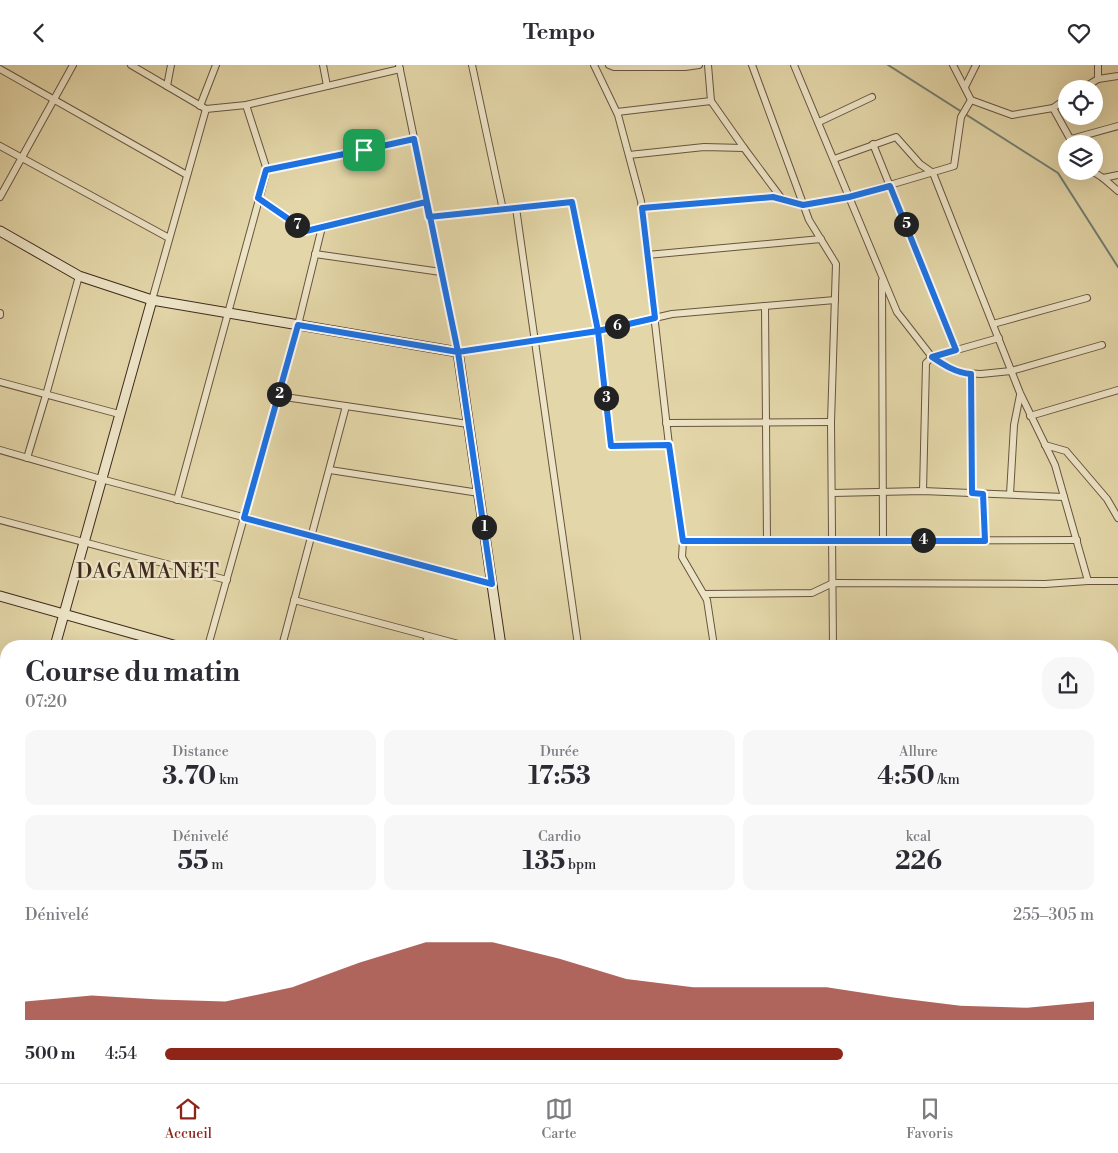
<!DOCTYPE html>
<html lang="fr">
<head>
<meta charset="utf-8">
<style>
  body { margin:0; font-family:"Libre Bodoni",serif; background:#f7f7f7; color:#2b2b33; height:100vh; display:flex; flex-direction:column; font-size:19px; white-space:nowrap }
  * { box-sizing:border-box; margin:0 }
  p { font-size:16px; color:#7c7c81 }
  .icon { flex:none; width:28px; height:28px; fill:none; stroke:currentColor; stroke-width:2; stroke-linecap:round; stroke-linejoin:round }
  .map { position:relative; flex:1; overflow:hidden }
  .sheet { position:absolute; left:0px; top:575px; width:1119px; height:444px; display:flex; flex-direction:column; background:#fff; border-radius:20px 20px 0 0; box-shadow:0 5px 20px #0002 }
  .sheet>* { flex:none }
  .buttons { position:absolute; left:1058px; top:15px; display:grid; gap:10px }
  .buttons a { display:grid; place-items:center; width:45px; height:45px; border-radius:50%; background:#fff; box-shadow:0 5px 20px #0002; font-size:25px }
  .pin { position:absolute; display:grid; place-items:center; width:42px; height:42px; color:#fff; margin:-21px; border-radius:10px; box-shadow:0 2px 8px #0006 }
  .km { position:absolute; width:25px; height:25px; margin:-12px; border-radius:50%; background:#222; color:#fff; font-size:14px; line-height:25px; text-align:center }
  .round { display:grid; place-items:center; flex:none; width:52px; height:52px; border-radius:20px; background:#f7f7f7 }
  .head { display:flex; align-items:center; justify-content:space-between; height:85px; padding:0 25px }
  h1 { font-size:28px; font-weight:700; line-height:38px }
  .metrics { display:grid; grid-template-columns:repeat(3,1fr); gap:8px; height:85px; padding:5px 25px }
  .metrics div { display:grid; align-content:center; border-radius:12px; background:#f7f7f7; text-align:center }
  .metrics b { font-size:25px; font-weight:700 }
  .metrics small { font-size:14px; font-weight:400 }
  .metrics p { font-size:14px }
  .chart { height:140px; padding:10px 25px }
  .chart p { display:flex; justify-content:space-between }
  .chart svg { width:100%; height:90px; margin-top:5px; fill:#8f2418; opacity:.7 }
  ul { padding:0 25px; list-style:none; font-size:16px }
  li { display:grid; grid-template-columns:80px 60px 1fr; align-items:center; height:38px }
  li i { height:12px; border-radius:6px; background:#8f2418 }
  header { display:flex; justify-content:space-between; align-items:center; height:65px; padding:0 25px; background:#fff; font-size:22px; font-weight:700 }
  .tab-bar { display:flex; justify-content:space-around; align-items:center; height:70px; border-top:1px solid #e1e1e2; background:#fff; font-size:14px; color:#7c7c81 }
  .tab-bar a { display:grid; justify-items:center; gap:2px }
  .tab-bar .selected { color:#8f2418 }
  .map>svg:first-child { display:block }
</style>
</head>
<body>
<header><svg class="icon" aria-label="back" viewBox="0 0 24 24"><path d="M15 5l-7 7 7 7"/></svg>Tempo<svg class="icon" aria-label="heart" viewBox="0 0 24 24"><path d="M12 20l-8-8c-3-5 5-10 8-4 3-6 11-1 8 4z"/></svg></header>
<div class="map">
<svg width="1118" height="1018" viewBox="0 0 1118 1018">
  <rect width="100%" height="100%" fill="#e3d6a8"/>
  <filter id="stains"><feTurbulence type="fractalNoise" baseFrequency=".004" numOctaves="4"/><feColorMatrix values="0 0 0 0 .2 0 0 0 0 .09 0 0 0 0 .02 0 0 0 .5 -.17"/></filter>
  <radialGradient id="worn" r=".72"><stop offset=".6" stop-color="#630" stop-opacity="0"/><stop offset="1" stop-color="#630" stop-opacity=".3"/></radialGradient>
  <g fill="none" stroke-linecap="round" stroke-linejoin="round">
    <polyline stroke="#727f73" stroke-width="2" points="888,0 1058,108 1118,202"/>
    <g stroke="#675440" stroke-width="8">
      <g id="street">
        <polyline points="131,0 206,44 246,40 400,4"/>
        <polyline points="323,0 327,21"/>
        <polyline points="399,0 458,287 598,266 672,249 835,235"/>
        <polyline points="472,0 503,145"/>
        <polyline points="594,0 618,50 641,136 669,380 683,476 682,492 707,535 714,581"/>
        <polyline points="609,0 614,2 685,2 699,0"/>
        <polyline points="708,0 711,36"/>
        <polyline points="752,0 809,155 836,199 831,357 833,581"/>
        <polyline points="794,0 897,247 932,292 944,300 962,308 981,309 1011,306 1102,280"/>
        <polyline points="953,0 971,35"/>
        <polyline points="0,4 187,110"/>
        <polyline points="1098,14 1118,11"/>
        <polyline points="167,21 171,0"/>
        <polyline points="965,22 976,0"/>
        <polyline points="1082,24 1098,14 1098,0"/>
        <polyline points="200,41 216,0"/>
        <polyline points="1053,43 1073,79"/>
        <polyline points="617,47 711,36 744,83"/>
        <polyline points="819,57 872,32"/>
        <polyline points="1071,74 1118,61"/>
        <polyline points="873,79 956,285"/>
        <polyline points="0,81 169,173"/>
        <polyline points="629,90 704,82 744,83 782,134"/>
        <polyline points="834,94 896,72 920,99 933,108 1020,328 1055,400 1088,516"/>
        <polyline points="267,105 414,74"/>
        <polyline points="1092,106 1103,113 1118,126"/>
        <polyline points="1103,113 1118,110"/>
        <polyline points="0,132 73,0"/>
        <polyline points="258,133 306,166 426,137"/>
        <polyline points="516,143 578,580"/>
        <polyline points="642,143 773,132 803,140 849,132 954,101 961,52 971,35 1012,50 1053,43 1066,34"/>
        <polyline points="429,152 572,137 598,266 611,381 669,380"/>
        <polyline points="315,189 441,207"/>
        <polyline points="647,190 821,174"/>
        <polyline points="882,216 883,475"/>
        <polyline points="152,235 206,44"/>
        <polyline points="765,241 767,476"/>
        <polyline points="0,248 0,250"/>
        <polyline points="993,259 1087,233"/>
        <polyline points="971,309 972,428"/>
        <polyline points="0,317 119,349"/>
        <polyline points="278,331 468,359"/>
        <polyline points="1030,351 1118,325"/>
        <polyline points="666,358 831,357"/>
        <polyline points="1045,380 1066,386 1107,434 1118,453"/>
        <polyline points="0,385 101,414 492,519"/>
        <polyline points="27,393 46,330 79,211"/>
        <polyline points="330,405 479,428"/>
        <polyline points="923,426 926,298 932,292 999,273"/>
        <polyline points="832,428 923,426 1064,432"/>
        <polyline points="983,429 985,476"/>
        <polyline points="1010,429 1014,360 1020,330"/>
        <polyline points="177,435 267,105 246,40"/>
        <polyline points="0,455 227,515"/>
        <polyline points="683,476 1077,475"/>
        <polyline points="704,529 812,528 833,518 1045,519 1088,516 1118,516"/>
        <polyline points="294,535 466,581"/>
        <polyline points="501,579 678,581"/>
        <polyline points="208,581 298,260 322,162"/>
        <polyline points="282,581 346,341"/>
        <polyline points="425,581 428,571"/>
        <polyline points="1112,671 1118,669"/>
        <polyline points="1112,768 1118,768"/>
        <polyline points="0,827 6,828"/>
        <polyline points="1112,916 1118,916"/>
        <polyline points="89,1012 90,1018"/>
        <polyline points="374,1012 374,1018"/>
        <polyline points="892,1012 892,1018"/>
        <polyline points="1056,1012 1056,1018"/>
        <polyline points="1103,1012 1103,1018"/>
        <polyline points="230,1018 230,1012"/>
        <polyline points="832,1018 832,1012"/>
        <polyline points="984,1018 984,1012"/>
      </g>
    </g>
    <g stroke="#3e291e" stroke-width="11">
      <g id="secondary">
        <polyline points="0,166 79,211 152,235 458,287 501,581"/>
        <polyline points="0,531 177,581"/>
        <polyline points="55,581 152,235"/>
        <polyline points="0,799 6,774"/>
        <polyline points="512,1012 513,1018"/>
      </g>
    </g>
    <use href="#street" stroke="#ede4c6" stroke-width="6"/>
    <use href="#secondary" stroke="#ede4c6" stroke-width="9"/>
  </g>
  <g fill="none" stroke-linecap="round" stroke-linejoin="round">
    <g stroke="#fff" stroke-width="10">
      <path id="route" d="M 364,85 L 414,74 L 458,287 L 492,519 L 244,453 L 298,260 L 458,287 L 598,266 L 611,381 L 669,380 L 683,476 L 985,476 L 983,429 L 972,428 L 971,309 C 956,308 944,300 932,292 L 956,285 L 890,121 L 849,132 L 803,140 L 773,132 L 642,143 L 655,253 L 598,266 L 572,137 L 429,152 L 426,137 L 306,166 L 258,133 L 266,105 L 364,85"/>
    </g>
    <use href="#route" stroke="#1a73e8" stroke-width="6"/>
  </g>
  <g text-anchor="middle" stroke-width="4.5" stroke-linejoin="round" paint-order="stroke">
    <g font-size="21" letter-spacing="1" fill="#3e291e" stroke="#ede4c6">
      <text x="148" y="513">DAGAMANET</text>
    </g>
  </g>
  <rect width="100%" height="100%" filter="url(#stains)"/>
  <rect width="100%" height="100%" fill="url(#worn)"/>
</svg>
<div class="buttons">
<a><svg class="icon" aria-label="locate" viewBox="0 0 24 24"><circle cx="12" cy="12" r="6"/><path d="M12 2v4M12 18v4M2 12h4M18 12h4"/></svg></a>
<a><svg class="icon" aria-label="layers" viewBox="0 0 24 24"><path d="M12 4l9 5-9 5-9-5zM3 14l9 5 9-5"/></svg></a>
</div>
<div class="pin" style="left:364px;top:85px;background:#1e9e55"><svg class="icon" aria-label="arrive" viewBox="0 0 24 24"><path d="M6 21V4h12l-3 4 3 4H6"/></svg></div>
<b class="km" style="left:484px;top:462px">1</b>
<b class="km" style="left:279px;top:329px">2</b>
<b class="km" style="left:606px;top:333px">3</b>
<b class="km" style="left:923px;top:475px">4</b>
<b class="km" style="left:906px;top:159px">5</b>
<b class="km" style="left:617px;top:261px">6</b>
<b class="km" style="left:297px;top:160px">7</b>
<section class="sheet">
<div class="head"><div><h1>Course du matin</h1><p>07:20</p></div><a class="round"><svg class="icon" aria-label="share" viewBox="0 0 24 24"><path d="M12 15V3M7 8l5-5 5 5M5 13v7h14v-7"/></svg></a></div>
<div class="metrics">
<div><p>Distance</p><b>3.70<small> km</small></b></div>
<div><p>Durée</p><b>17:53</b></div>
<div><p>Allure</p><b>4:50<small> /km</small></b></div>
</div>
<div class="metrics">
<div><p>Dénivelé</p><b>55<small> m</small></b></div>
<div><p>Cardio</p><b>135<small> bpm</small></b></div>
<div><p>kcal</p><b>226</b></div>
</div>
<div class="chart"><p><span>Dénivelé</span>255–305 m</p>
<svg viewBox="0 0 160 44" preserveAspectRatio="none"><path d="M0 44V35L10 32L20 34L30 35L40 28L50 16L60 6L70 6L80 14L90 24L100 28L110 28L120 28L130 33L140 37L150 38L160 35V44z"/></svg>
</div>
<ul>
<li><b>500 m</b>4:54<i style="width:73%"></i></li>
</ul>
</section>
</div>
<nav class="tab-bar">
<a class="selected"><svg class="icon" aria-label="home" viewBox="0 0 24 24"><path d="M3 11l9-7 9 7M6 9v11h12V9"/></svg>Accueil</a>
<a><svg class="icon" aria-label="map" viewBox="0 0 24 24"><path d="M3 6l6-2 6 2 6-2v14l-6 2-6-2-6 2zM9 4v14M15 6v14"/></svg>Carte</a>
<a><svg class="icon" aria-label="saved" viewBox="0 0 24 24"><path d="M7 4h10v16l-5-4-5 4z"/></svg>Favoris</a>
</nav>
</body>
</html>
